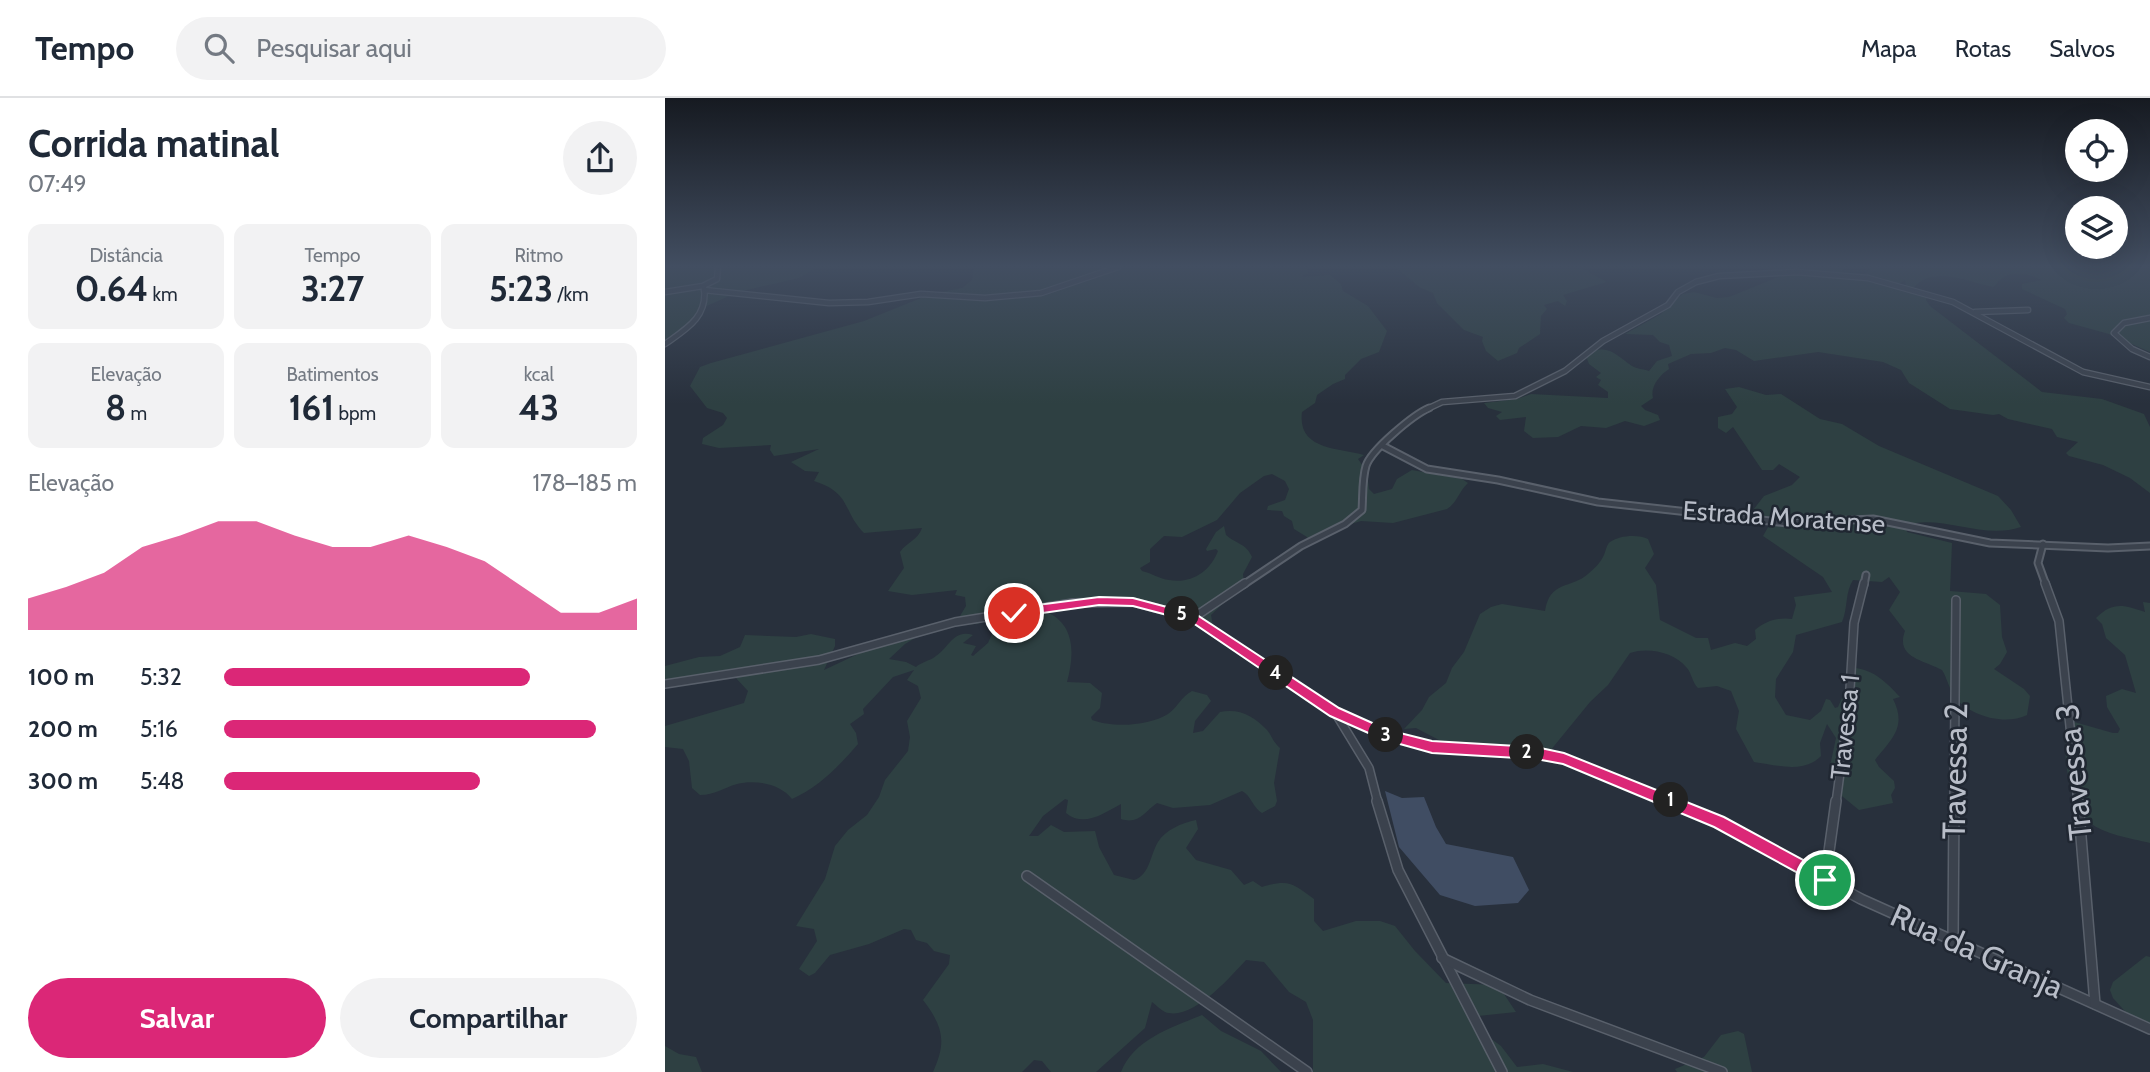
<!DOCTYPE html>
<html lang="pt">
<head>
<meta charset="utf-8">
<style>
  body { margin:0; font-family:Cabin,sans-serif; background:#f2f2f3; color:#1f2937; height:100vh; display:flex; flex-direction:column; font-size:26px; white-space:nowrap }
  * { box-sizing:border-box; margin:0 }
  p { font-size:23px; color:#747a83 }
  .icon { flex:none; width:38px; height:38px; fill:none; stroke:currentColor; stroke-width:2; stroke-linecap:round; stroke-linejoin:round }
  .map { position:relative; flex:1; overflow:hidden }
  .panel { display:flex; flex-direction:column; background:#fff; width:665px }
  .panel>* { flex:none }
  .buttons { position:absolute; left:1400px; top:21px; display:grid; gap:14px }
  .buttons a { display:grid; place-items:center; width:63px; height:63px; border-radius:50%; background:#fff; box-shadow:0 7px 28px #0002; font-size:35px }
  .pin { position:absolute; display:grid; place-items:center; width:60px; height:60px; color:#fff; margin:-30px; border:4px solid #fff; border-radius:50%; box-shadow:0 2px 7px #0007 }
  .km { position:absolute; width:35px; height:35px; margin:-18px; border-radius:50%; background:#222; color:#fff; font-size:19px; line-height:35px; text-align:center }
  .round { display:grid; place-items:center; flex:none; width:74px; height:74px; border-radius:37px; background:#f2f2f3 }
  .overview { display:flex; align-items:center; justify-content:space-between; height:119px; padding:0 28px }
  h1 { font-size:38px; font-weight:700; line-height:52px }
  .metrics { display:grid; grid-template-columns:repeat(3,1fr); gap:10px; height:119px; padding:7px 28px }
  .metrics div { display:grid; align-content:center; border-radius:14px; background:#f2f2f3; text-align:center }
  .metrics b { font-size:35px; font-weight:700 }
  .metrics small { font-size:19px; font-weight:400 }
  .metrics p { font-size:19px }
  .chart { height:196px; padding:14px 28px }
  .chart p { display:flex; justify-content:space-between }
  .chart svg { width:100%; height:126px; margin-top:7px; fill:#db2777; opacity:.7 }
  .cta { display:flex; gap:14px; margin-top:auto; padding:14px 28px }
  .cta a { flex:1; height:80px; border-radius:42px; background:#db2777; color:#fff; font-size:28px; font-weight:700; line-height:80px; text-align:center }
  .cta a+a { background:#f2f2f3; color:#1f2937 }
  ul { padding:0 28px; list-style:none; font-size:23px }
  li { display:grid; grid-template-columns:112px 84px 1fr; align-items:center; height:52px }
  li i { height:18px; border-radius:9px; background:#db2777 }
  header { display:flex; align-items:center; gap:42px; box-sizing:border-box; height:98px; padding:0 35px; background:#fff; border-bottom:2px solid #e0e1e3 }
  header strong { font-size:33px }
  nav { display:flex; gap:38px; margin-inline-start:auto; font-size:24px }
  .search { width:490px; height:63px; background:#f2f2f3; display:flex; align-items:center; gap:18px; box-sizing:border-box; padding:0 24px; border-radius:38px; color:#747a83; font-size:26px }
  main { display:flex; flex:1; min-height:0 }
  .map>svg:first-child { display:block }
</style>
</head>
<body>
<header>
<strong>Tempo</strong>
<div class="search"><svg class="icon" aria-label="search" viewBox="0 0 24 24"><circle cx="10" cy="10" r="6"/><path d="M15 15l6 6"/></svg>Pesquisar aqui</div>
<nav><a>Mapa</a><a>Rotas</a><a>Salvos</a></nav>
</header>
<main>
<section class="panel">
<div class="overview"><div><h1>Corrida matinal</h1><p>07:49</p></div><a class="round"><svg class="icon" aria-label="share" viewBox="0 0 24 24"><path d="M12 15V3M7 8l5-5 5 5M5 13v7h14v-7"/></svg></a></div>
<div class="metrics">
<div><p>Distância</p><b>0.64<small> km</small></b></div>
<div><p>Tempo</p><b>3:27</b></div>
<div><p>Ritmo</p><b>5:23<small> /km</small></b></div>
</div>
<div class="metrics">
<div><p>Elevação</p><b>8<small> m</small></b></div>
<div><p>Batimentos</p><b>161<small> bpm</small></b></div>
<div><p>kcal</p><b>43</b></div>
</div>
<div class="chart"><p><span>Elevação</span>178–185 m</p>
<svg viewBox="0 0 160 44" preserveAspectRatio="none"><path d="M0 44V33L10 29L20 24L30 15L40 11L50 6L60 6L70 11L80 15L90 15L100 11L110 15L120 20L130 29L140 38L150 38L160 33V44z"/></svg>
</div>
<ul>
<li><b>100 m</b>5:32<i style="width:74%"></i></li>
<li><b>200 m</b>5:16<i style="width:90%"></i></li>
<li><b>300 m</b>5:48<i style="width:62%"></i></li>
</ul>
<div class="cta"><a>Salvar</a><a>Compartilhar</a></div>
</section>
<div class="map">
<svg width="1485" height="974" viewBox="0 0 1485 974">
  <rect width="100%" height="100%" fill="#28303c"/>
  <g fill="#2e4042">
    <polygon points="0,169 152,169 134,180 73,194 35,211 32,223 0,244"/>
    <path d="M 309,169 L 642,169 L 643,175 L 636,179 L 665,177 L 676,186 L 678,193 L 703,208 L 722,233 L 714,254 L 696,261 L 680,277 L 680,281 L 668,286 L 652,297 L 650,305 L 637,314 C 632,352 673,350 699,357 L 693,361 L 702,374 L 704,391 L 709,396 L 727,391 L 732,381 L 747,372 L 797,381 L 803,385 C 794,393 792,405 782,411 L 728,425 L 696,423 L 673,430 L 644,444 L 642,439 L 629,431 L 627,423 L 619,418 L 617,413 L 602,412 L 603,408 L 620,402 L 624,391 L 620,383 L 607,376 L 599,378 L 575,395 L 552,422 L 517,439 L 499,438 L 485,451 L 485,464 L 475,470 L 477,473 C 486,475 495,481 504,482 C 526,486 545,474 553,453 L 551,451 L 542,453 L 541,451 L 551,434 L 559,428 L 561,437 C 571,446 581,445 587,459 L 578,476 L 579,485 L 546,517 L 548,528 L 564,544 L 519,520 L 454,505 L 381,508 L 311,526 L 294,527 L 292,523 L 301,508 L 300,499 L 290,497 L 292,492 L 247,497 L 223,493 L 239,470 L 235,454 C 242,444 253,442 257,430 L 199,435 C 177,413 187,395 149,383 L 154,374 L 140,373 L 126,364 L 154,351 L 109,358 L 105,352 L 106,347 L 54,350 L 37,346 L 38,340 L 58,327 L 62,320 L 58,315 L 42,310 L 25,288 L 35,269 L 46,265 L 199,223 L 266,196 L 297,190 L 307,182 Z"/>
    <polygon points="731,169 914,169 942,184 898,197 902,203 900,208 893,203 879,207 882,211 876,218 875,236 854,250 852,255 833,263 821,253 817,243 818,239 799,232 772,205 768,195 754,189"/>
    <path d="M 1107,169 L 1180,169 L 1174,177 L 1192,182 L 1209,169 L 1485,169 L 1485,254 L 1444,236 L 1404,225 L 1399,220 L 1402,216 L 1400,211 L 1357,191 L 1357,186 L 1376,182 C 1367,176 1346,172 1336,181 C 1333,183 1331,187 1328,189 C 1302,184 1267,166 1248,191 L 1241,189 L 1240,182 L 1229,189 L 1262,199 L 1261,202 L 1265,208 L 1377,294 L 1437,301 L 1479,316 L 1485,329 L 1485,395 L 1465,380 L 1438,367 L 1404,358 L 1401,355 L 1413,344 L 1392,339 L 1387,331 L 1343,321 L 1334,316 L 1328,317 L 1285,311 L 1244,285 L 1236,272 L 1218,264 L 1153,254 L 1089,263 L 1071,252 L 1060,250 L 1046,255 L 1026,256 L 1003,266 L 1004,271 C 995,277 985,288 988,300 L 976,308 L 980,312 L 993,317 L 995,322 L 979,328 L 960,323 L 941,330 L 916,328 L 893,339 L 868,340 L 859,333 L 861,319 L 835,322 L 831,318 L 837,314 L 823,310 L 819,305 L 852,301 L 866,296 L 943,300 L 943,294 L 933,287 L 936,282 L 931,279 L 936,275 L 924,266 L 921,258 C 941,243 951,257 967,268 C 972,271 978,271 984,273 L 992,263 L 1007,258 L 1004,247 L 995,244 L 988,237 L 960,236 L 996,216 L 1005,205 L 1018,196 L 1029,194 L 1052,200 L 1064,199 L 1123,175 Z"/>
    <path d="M 1074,289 L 1101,297 L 1116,296 L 1155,321 L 1177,326 L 1214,348 L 1333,398 L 1346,412 L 1356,429 C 1317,442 1278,416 1240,427 L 1242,434 L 1287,445 L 1285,493 L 1321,496 L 1335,507 L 1337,539 L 1342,554 L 1335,566 L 1329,571 L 1359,591 L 1365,598 L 1362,617 C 1340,628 1304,618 1289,598 C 1284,590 1282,580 1277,572 C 1259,562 1230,560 1240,533 L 1224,512 L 1235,494 L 1224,479 L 1217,484 L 1188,482 C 1180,494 1183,510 1177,524 L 1131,537 L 1128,554 L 1111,581 L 1110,599 L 1121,617 L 1145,622 L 1156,613 L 1161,601 L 1165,602 L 1170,610 L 1173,609 L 1190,570 C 1209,572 1222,585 1235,599 L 1228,601 C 1242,629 1227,641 1210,662 L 1214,669 L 1229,683 L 1230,690 L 1226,697 L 1228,705 L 1194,712 L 1172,694 L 1165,668 L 1171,640 L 1162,626 L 1155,645 L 1156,658 C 1139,676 1111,667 1089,664 L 1071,631 L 1074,613 L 1066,593 L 1052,588 L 1033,590 C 1027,584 1027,576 1022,570 C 1009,554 983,549 965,555 L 943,587 L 925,604 L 885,653 L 878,657 L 834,649 L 774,642 L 751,630 L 739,631 L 757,612 L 764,599 L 781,585 L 787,570 L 799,554 L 815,516 L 826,509 L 837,506 L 880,513 C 885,482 906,491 923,476 C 929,471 935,465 938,459 C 941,454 941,447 945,444 C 954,437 974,436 983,441 L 989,456 L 980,470 L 991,487 L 995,522 L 1031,540 L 1043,540 L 1046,552 L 1070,545 L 1082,548 L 1091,541 L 1090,532 C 1100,523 1114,519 1127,521 L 1131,507 L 1129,499 L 1167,494 L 1158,479 L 1098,438 L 1106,424 L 1085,416 L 1099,398 L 1127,387 L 1135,379 L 1114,366 L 1108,372 L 1097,372 L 1068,329 L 1061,335 L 1053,330 L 1053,319 L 1067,316 L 1072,309 L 1060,291 Z"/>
    <path d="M 1478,504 L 1485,505 L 1485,745 C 1465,740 1440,737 1424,724 C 1404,709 1393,643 1406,623 L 1448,635 L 1453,635 L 1455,631 L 1442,609 L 1441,598 L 1457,591 L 1471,595 L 1460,557 L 1441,540 L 1437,526 L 1431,520 C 1448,503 1459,507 1480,514 Z"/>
    <path d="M 384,515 C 411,529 409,558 402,584 L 425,585 L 437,595 L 435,610 L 426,619 L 427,622 C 448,630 484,628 503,616 C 512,610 516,599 527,593 L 542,597 L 546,603 L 530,623 L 528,635 L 538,633 L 555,614 C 574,610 589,618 602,632 C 607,638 608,644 615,650 L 609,685 L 612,703 L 610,708 L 597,715 C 588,710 586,697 577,693 L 545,707 L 508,710 L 492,705 C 480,713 474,727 456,721 L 456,706 C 439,715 419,730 401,715 L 403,702 L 400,701 L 378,718 L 364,738 L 373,738 L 386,727 L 399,734 L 430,733 L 434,749 L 449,777 L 469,782 C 485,777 485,757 493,744 C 500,732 517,725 531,722 L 533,731 L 521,750 L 531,762 L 566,772 L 579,787 L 588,783 L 597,789 C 624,781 627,785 649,801 L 649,823 L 658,833 L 691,823 L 715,823 L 730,828 L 750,853 L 781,885 L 833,887 L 851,914 L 813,918 L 811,924 L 814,932 L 836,948 L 852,969 L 878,966 L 908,974 L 648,974 L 648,922 L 641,904 L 624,894 L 599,864 L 581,862 C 565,879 527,924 500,914 C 496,912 491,907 487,904 L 480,930 L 431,974 L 386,974 L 377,963 L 369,962 L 357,974 L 268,974 C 282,944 278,928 258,902 L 284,866 L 285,857 L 269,853 L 262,845 L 251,842 L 246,832 L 239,831 L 204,846 L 165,857 L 150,875 L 144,878 L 134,871 L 152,843 L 149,831 L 131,828 L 160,781 L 170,748 L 183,732 L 202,717 L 214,699 L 220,682 L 243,653 L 245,639 L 242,623 L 256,600 L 253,588 L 242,582 L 249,572 L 228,579 L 198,611 L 199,616 L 185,626 L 191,635 L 193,646 C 174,668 154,689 127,701 C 116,686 90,681 72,686 C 58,690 50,697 35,697 L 27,690 L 24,663 L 18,651 L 0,649 L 0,628 L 79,605 L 83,593 L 70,579 L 23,586 L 0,585 L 0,568 L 34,559 L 55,558 L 75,549 L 80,537 L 131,539 L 146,536 L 170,541 L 170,548 L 159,572 L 208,549 L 255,537 L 240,546 L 224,561 L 241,564 L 251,569 C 256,564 265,563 271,558 C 284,550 288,531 308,537 L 298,545 L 311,548 L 306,557 L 308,558 L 323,545 L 330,529 L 337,526 L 341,531 L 356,520 Z"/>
    <polygon points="1481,858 1485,859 1485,925 1466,920 1448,900 1445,892 1448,884"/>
    <path d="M 537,917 L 556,933 L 596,953 L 616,974 L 456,974 C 469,941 506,930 537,917 Z"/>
    <polygon points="1073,933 1079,936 1087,974 1012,974 1010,971 1039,959 1056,937"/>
    <polygon points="0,948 14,956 31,959 37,974 0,974"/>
  </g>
  <polygon fill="#404d63" points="720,693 737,700 759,699 771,729 781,746 848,759 864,792 853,805 810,808 775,797 734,749"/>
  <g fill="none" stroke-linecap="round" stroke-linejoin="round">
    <g stroke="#59606b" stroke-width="7">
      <g id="street-far3">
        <polyline points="39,192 164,205 203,204 256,196 320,200 376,195 453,169"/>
        <polyline points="0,194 38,188 52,181 53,169"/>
        <polyline points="1310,214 1363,212"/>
        <polyline points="1485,220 1459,225 1449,235 1467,251 1485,259"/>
        <path d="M 0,246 C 21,231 43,219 39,190"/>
        <polyline points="760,312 777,304 850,298 900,273 938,243 1003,207 1013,194 1031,184 1054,178 1132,174 1203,180 1288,204 1418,274 1485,289"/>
      </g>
    </g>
    <g stroke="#59606b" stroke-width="9">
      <g id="street-far2">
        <polyline points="718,348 762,371 833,382 933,404 1123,425 1208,421 1325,445 1443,450 1485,448"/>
        <polyline points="1378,446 1373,465 1381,487"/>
        <path d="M 578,487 L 636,448 L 680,426 L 697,412 C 698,399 697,381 701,368 C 706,352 748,317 764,310"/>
        <polyline points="1199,487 1201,477"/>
      </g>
    </g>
    <g stroke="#59606b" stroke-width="10">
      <g id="street-far1">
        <polyline points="1380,485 1394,523 1413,705"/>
        <polyline points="528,520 580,485"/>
        <polyline points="0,586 154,562 290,524 408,505 468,504 528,520 670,614 721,637 767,649 871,655 899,661 1008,705"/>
        <polyline points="671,616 704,670 713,705"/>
        <polyline points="1171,705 1184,607 1189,525 1199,485"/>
        <polyline points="1289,705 1291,502"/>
      </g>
    </g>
    <g stroke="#59606b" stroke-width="12">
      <g id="street">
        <polyline points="712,703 733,772 837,974"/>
        <polyline points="1004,703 1054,724 1196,801 1485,931"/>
        <polyline points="1413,703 1430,906"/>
        <polyline points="362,778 642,974"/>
        <polyline points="1160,782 1171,703"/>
        <polyline points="1288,844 1289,703"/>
        <polyline points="777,860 865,902 1057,974"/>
      </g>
    </g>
    <use href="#street-far3" stroke="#3b424d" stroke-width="4.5"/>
    <use href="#street-far2" stroke="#3b424d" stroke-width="5"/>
    <use href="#street-far1" stroke="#3b424d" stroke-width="7"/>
    <use href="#street" stroke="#3b424d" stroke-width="9"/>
  </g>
  <linearGradient id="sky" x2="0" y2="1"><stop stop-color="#161a21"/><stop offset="0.55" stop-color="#424e61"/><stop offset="1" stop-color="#424e61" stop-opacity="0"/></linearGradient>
  <rect width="1485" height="306" fill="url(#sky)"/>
  <polygon fill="#db2777" stroke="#fff" stroke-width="2" points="434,499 468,500 532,517 674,610 723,632 767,643 871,649 899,655 1059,719 1166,777 1168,782 1166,787 1160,789 1155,787 1049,729 898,666 871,661 767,655 717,641 665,618 525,523 468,508 434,507 349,519 343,515 349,510"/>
  <g text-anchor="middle" stroke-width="5" stroke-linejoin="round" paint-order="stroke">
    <g font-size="26" fill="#b8bdc8" stroke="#202732">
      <text transform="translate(1119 419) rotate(4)" y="9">Estrada Moratense</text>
      <text transform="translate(1180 629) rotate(-84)" y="9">Travessa 1</text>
    </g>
    <g font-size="32" fill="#b8bdc8" stroke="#202732">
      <text transform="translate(1290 673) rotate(-89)" y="11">Travessa 2</text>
      <text transform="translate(1409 674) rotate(-96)" y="11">Travessa 3</text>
      <text transform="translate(1312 853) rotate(24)" y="11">Rua da Granja</text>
    </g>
  </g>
</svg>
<div class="buttons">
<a><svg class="icon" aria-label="locate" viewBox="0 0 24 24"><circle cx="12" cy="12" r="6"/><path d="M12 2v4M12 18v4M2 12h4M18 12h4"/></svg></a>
<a><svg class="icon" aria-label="layers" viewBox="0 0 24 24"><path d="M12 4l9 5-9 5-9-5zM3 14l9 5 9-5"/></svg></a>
</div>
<div class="pin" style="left:1160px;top:782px;background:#1e9e55"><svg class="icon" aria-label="arrive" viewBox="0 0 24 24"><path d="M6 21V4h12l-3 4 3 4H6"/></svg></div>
<div class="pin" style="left:349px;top:515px;background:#d93025"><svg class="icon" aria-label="check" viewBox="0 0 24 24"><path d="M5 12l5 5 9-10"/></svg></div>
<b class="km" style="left:1006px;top:702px">1</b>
<b class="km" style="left:862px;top:654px">2</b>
<b class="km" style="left:721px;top:637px">3</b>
<b class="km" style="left:611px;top:575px">4</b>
<b class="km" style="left:517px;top:516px">5</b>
</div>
</main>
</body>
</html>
